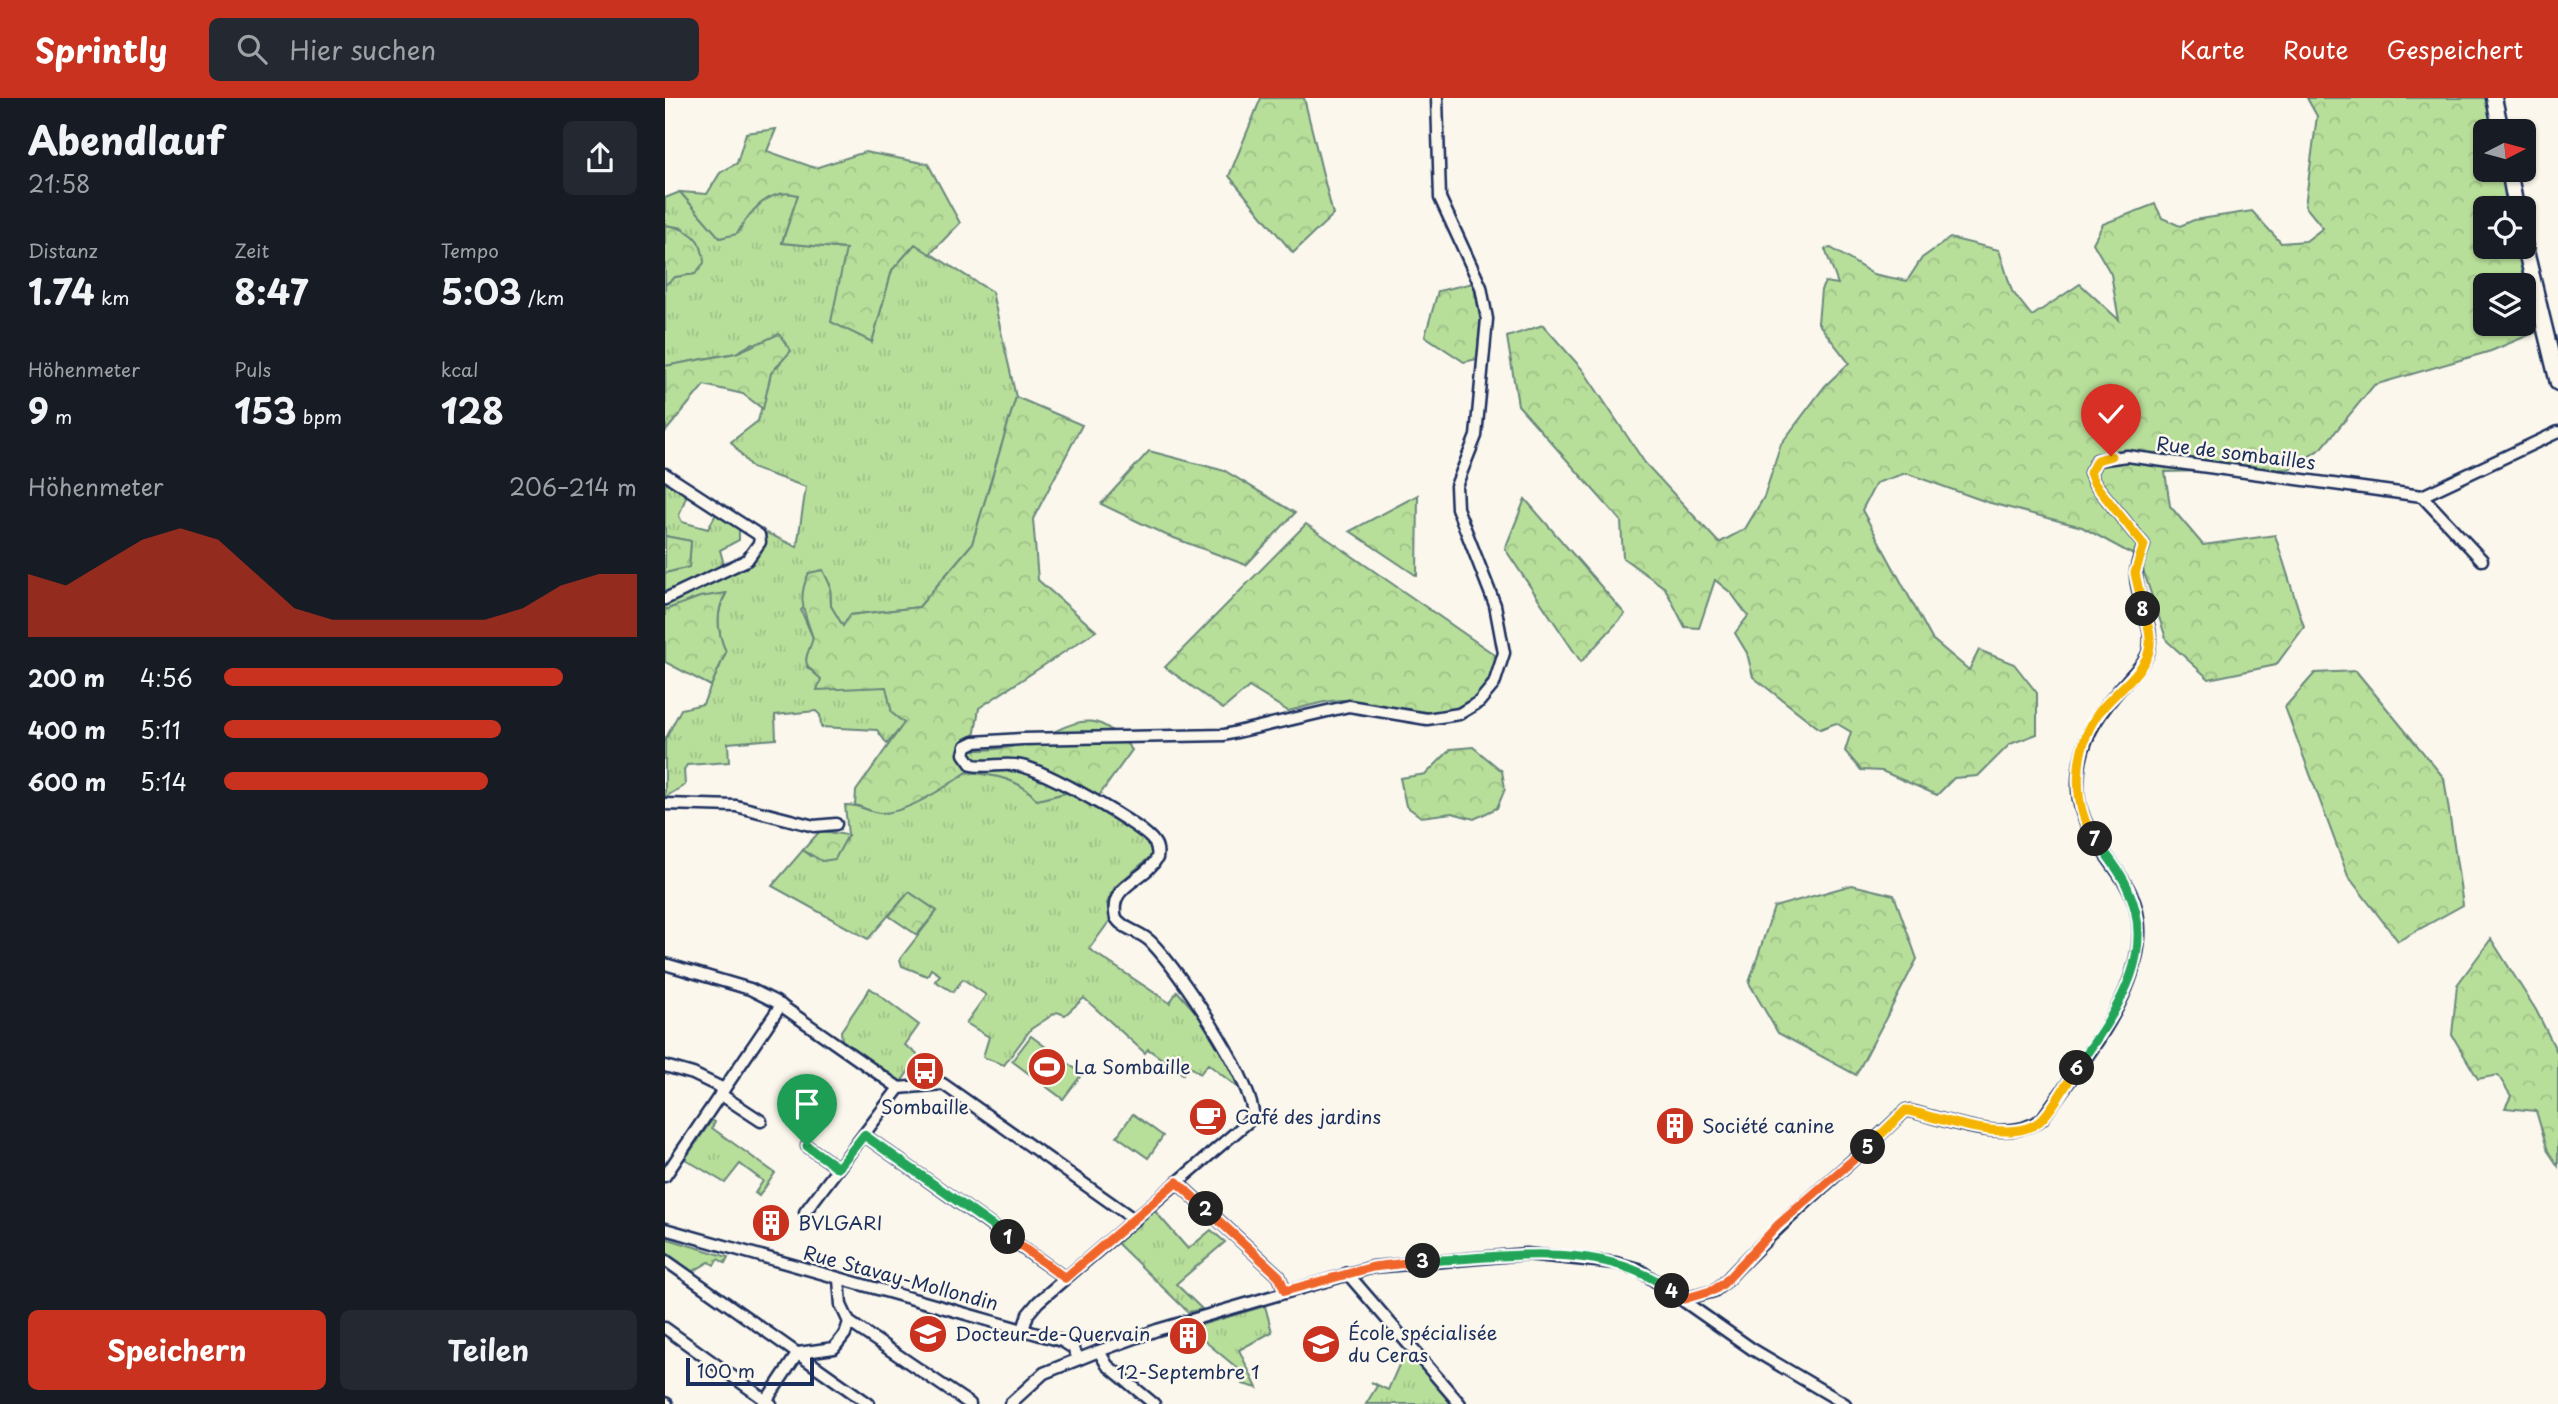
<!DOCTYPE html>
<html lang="de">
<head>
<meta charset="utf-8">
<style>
  body { margin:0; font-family:"Playpen Sans",sans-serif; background:#242831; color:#f1f3f6; height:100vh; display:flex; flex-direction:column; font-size:26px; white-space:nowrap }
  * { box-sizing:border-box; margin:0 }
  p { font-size:23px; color:#9ea1a6 }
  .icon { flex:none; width:38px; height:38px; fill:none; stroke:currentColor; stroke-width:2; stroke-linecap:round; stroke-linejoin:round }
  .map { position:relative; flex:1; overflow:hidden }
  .side { display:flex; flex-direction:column; background:#171b24; width:665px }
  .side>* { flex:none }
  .needle { width:46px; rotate:84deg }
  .controls { position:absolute; left:1808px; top:21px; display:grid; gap:14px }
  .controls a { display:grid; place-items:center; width:63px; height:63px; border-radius:10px; background:#171b24; box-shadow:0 2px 5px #0004; font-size:35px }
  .scale { position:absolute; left:21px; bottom:18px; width:128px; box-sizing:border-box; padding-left:7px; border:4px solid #1b2f5e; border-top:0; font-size:19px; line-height:24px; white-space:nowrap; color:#1b2f5e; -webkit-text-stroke:5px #fbf7ec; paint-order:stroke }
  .pin { position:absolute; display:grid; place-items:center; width:60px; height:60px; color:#fff; margin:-72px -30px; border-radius:50% 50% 50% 0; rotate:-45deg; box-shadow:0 0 7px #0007 }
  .pin .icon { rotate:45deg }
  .km { position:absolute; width:35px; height:35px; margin:-18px; border-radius:50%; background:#222; color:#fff; font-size:19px; line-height:35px; text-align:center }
  .round { display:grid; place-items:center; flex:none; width:74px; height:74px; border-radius:10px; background:#242831 }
  .overview { display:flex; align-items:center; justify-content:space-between; height:119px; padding:0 28px }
  h1 { font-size:38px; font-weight:700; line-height:52px }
  .metrics { display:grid; grid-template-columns:repeat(3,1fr); gap:10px; height:119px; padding:7px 28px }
  .metrics div { display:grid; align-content:center }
  .metrics b { font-size:35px; font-weight:700 }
  .metrics small { font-size:19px; font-weight:400 }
  .metrics p { font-size:19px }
  .chart { height:196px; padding:14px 28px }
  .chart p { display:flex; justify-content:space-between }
  .chart svg { width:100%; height:126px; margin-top:7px; fill:#c8321e; opacity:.7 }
  .cta { display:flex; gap:14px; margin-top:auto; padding:14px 28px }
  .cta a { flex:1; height:80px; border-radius:10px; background:#c8321e; color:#fff; font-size:28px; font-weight:700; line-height:80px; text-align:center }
  .cta a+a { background:#242831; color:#f1f3f6 }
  ul { padding:0 28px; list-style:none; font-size:23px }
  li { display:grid; grid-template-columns:112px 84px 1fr; align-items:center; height:52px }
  li i { height:18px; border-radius:9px; background:#c8321e }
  header { display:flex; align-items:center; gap:42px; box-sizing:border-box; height:98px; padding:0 35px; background:#c8321e; color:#fff }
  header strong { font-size:33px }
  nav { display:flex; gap:38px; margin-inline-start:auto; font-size:24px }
  .search { width:490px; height:63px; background:#242831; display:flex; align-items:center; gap:18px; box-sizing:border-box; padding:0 24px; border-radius:10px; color:#9ea1a6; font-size:26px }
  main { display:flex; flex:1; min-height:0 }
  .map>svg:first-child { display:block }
</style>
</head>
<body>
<header>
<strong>Sprintly</strong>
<div class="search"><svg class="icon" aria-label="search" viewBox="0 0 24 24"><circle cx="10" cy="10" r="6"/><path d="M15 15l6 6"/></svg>Hier suchen</div>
<nav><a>Karte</a><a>Route</a><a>Gespeichert</a></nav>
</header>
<main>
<section class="side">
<div class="overview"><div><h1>Abendlauf</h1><p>21:58</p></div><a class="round"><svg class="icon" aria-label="share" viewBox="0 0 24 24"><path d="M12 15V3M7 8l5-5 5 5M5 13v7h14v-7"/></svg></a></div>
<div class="metrics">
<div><p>Distanz</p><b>1.74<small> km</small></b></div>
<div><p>Zeit</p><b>8:47</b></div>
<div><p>Tempo</p><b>5:03<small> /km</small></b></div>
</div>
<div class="metrics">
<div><p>Höhenmeter</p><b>9<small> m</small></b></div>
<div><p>Puls</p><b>153<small> bpm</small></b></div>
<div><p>kcal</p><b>128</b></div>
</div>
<div class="chart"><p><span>Höhenmeter</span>206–214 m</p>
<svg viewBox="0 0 160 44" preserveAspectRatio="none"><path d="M0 44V22L10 26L20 18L30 10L40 6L50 10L60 22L70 34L80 38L90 38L100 38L110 38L120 38L130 34L140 26L150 22L160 22V44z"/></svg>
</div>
<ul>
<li><b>200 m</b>4:56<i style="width:82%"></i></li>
<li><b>400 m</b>5:11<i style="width:67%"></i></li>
<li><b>600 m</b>5:14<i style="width:64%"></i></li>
</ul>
<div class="cta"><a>Speichern</a><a>Teilen</a></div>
</section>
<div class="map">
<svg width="1893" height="1306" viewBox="0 0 1893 1306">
  <defs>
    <pattern id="grass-tufts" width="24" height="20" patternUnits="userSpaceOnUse" patternTransform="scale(1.75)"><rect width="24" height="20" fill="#b8df9a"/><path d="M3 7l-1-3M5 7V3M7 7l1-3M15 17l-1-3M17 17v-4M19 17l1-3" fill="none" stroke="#9ec087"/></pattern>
    <pattern id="forest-crowns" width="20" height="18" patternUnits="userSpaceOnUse" patternTransform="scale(1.75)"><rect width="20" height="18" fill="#b8df9a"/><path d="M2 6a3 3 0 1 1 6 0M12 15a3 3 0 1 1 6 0" fill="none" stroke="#9ec087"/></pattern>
  </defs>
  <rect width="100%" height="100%" fill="#fbf7ec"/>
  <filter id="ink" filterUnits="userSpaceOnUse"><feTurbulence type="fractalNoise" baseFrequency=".0143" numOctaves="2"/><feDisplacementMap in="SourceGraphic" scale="14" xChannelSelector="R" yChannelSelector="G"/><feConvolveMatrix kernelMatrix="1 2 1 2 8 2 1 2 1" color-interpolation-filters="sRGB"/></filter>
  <g filter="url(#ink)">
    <g fill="url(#grass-tufts)" stroke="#6a877c" stroke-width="2">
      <path d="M 15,94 L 55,140 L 72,136 C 84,113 105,88 133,97 L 117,144 L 181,151 L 207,244 L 227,172 L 250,146 L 327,194 L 351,299 L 307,446 L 254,509 L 185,517 L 178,529 L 166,508 L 165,487 L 136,512 L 148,540 L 142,569 L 157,581 L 222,589 L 227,615 L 240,625 L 222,646 L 212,632 L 156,629 L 155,617 L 151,613 L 110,617 L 111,641 L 63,645 L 64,664 L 22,667 L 19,672 L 20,687 L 0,699 L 0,642 L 16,611 L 38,606 L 61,554 C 52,535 50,515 61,496 L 35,499 L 0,512 L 0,506 L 76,468 L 102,435 L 132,449 L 141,389 L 87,370 L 66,344 L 93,323 L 106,275 L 125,253 L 88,245 L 71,255 L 0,268 L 0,186 L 10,179 L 30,176 L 18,130 L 0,127 L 0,100 Z"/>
      <polygon points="0,385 22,396 14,418 17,424 43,431 53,412 74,425 74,442 55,452 58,463 56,473 0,501 0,475 24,469 26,443 0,438"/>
      <path d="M 302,674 C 328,677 355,680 372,702 L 405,694 L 480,741 L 486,749 L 486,758 L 450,789 L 442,805 L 446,821 L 424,851 L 505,905 L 512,893 L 549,935 L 576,992 L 543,966 L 535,976 L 524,968 L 518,976 L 483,951 L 480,955 L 419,900 L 400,917 L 392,914 L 366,931 L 339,967 L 318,959 L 324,939 L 301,925 L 321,897 L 298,881 L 288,894 L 270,883 L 275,877 L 266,871 L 262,878 L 237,868 L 235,861 L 272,813 L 244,794 L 203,841 L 107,788 L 138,752 L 146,758 L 183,737 L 180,707 C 194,706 205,715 218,715 C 244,713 280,689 302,674 Z"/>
      <polygon points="205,890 254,927 240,947 254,958 236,984 177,942 176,933"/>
      <polygon points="47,1022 50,1024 47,1030 110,1075 94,1098 90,1095 98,1083 75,1066 60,1085 20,1061"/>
      <polygon points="489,1112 523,1151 546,1132 560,1144 511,1186 537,1211 523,1214 451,1144"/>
      <polygon points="0,1140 63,1159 60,1165 53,1161 49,1167 44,1164 27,1174 0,1157"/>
      <polygon points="600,1208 607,1234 574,1252 592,1290 578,1286 582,1278 531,1236 534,1233 529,1229"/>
      <polygon points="741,1251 746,1254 793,1306 701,1306 712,1288 706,1284 723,1292"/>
    </g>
    <g fill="url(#forest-crowns)" stroke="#6a877c" stroke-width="2" fill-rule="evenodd">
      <polygon points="596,0 639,0 668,117 628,155 564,78"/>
      <path d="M 1642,0 L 1821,0 L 1829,33 L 1820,33 L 1820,72 L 1836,72 L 1844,110 L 1820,110 L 1820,149 L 1854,149 L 1876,232 L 1826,253 L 1709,287 L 1657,350 L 1624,371 L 1500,374 L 1505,408 L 1538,447 L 1610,437 L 1639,529 L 1611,567 L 1544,581 L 1502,543 L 1474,460 L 1417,429 L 1322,404 L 1241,375 L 1211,385 L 1197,412 L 1267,541 L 1304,572 L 1314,552 L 1349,566 L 1372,595 L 1372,636 L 1345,646 L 1313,678 L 1289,680 L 1272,697 L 1217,673 L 1196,672 L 1180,653 L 1186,634 L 1171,625 L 1155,631 L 1088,579 L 1082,555 L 1070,535 L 1083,518 L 1066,495 L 1050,482 L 1034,530 L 1020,529 L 1000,490 L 958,460 L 956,423 L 853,307 L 842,239 L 878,227 L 918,272 L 980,365 L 1054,445 L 1080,431 L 1099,399 L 1116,346 L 1160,288 L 1184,265 L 1153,225 L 1156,192 L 1160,184 L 1173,186 L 1160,151 L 1166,150 L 1208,176 L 1242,183 L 1257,160 L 1285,140 L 1334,152 L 1347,193 L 1367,218 L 1415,186 L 1454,222 L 1446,176 L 1428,145 L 1438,126 L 1490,106 L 1497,120 L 1515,128 L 1529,122 L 1587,113 L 1616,145 L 1641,143 L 1658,130 L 1640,108 L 1652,18 ZM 1820,187 L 1858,187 L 1858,226 L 1820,226 Z"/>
      <path d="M 111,31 L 102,53 L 150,70 L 200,54 L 263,66 L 295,125 L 265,156 L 250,146 L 227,172 L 207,244 L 166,224 L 181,151 L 117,145 L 133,97 C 105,88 84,114 72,136 L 55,140 L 15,94 L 42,96 L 55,75 L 72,65 L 81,35 Z"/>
      <path d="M 0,127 C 24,131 38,139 39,165 L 30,176 L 10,179 L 0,187 Z"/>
      <polygon points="808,185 816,220 812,261 799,264 760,238 773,193"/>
      <polygon points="114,236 126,253 106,275 98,311 78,296 39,287 1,333 0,268 71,255"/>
      <path d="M 351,299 L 417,327 L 368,421 L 373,482 L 431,533 L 314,610 L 307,652 C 322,652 341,651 356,646 C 407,632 423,600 467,652 L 433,699 L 420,690 L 372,702 C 355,680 328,677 302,674 C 281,689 242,715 216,715 C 208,715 198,709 190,707 L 191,693 L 239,625 L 227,615 L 221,589 L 152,592 L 156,581 C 134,563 141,563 148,540 C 140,515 131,501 144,475 L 158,472 L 165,487 L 166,508 L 178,528 L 185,517 L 254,509 L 307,446 Z"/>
      <polygon points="484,353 560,373 630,415 581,467 501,437 436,406"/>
      <polygon points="753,397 752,478 685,433"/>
      <polygon points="860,401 960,516 916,564 840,451"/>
      <path d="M 641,426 L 830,557 C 829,572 826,579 817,591 C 782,638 722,601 676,602 C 659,602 639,610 623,613 L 584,589 L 558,611 L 500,569 Z"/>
      <polygon points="0,438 26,443 24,469 0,475"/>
      <path d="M 61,495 C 50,514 52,534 61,554 L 46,588 L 0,564 L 0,512 L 35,499 Z"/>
      <polygon points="1691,573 1779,680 1798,807 1733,843 1683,778 1620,609 1650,575"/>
      <polygon points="808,649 837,673 840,691 832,710 809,721 787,715 756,719 741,708 735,680 761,676 786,651"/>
      <polygon points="155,733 183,737 170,761 157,763 138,752"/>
      <polygon points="1187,787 1229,797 1252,861 1191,977 1113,935 1084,885 1109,809"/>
      <polygon points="244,794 272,813 252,837 224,818"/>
      <polygon points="1826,841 1871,912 1893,956 1893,1068 1883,1053 1871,1013 1840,1010 1846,998 1833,977 1813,981 1787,937 1792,887"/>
    </g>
    <g fill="#b8df9a" stroke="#6a877c" stroke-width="2">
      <polygon points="366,938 417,976 398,1001 347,963"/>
      <polygon points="468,1016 498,1038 483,1060 452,1038"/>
    </g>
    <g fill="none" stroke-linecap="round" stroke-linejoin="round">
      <g stroke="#1b2f5e" stroke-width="15">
        <g id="street">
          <polyline points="0,376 94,437 95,444 82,462 0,501"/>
          <polyline points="1757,398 1817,462"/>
          <polyline points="0,706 71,708 149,728 171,726"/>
          <polyline points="0,866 85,891 111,904 234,990 278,986 470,1122"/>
          <polyline points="0,968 28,976 59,991"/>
          <polyline points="55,996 96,1023"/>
          <polyline points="199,1037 400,1180"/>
          <polyline points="142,1048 173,1070"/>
          <polyline points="0,1078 116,907"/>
          <polyline points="512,1084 614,1178 620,1193"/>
          <polyline points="140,1114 234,990"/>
          <polyline points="0,1131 397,1243 408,1250 414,1261"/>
          <polyline points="0,1162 204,1306"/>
          <polyline points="682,1175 795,1306"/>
          <polyline points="174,1181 176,1207 184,1224 305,1306"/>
          <path d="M 1019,1201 L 1049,1193 L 1059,1185 C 1116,1123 1181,1071 1241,1012 C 1281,1021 1341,1048 1377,1021 C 1418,961 1509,862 1460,785 C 1442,756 1414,729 1413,692 C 1412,645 1431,618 1461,584 C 1468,575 1479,566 1483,555 C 1491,529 1472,504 1471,478 C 1470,468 1476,456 1479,447 L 1429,385 L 1425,375 L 1432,362 L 1462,358 L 1757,398 L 1893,334"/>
          <polyline points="0,1230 106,1306"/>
          <path d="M 358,1232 L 363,1216 L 373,1204 L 584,1023 L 588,1014 C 581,972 516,876 486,844 C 475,833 459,832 451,820 C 442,787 480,783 492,760 C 493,754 493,749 489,744 C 478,727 379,672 356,668 C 340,664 323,670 307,667 L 299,656 L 301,648 L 309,644 L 357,641 L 559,637 L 684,608 L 762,621 L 794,616 L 814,604 L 829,586 L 839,555 L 830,507 L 792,410 L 791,388 L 811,338 L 822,221 L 816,189 L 775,100 L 772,0"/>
          <polyline points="434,1253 442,1267 489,1306"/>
          <polyline points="133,1255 169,1250 180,1236 184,1224"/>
          <polyline points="0,1305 2,1306"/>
          <polyline points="99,1306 133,1255"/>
          <polyline points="345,1306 379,1275 434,1253 492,1232 708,1169 861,1156 951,1165 973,1171 1087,1251 1180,1306"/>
        </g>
      </g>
      <g stroke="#1b2f5e" stroke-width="19">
        <g id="secondary">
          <polyline points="1829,0 1836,33"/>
          <polyline points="1844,72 1851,110"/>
          <polyline points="1858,141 1893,285"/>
        </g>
      </g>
      <use href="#street" stroke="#fbf7ec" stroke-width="10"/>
      <use href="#secondary" stroke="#fbf7ec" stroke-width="14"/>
    </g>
  </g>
  <g fill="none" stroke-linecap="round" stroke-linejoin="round" filter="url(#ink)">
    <g stroke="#fff" stroke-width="14">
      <polyline id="split-1" points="142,1048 173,1070 199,1037 343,1139"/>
    </g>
    <g stroke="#fff" stroke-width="14">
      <polyline id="split-2" points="343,1139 400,1180 512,1084 541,1111"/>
    </g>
    <g stroke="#fff" stroke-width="14">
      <polyline id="split-3" points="541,1111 614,1178 620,1193 708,1169 758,1163"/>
    </g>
    <g stroke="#fff" stroke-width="14">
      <path id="split-4" d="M 758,1163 C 840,1160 936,1140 1007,1193"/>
    </g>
    <g stroke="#fff" stroke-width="14">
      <polyline id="split-5" points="1007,1193 1019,1201 1049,1192 1059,1185 1113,1127 1203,1049"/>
    </g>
    <g stroke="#fff" stroke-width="14">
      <path id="split-6" d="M 1203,1049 L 1241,1012 C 1275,1020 1352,1050 1378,1020 C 1391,1006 1401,986 1412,970"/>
    </g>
    <g stroke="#fff" stroke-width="14">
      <path id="split-7" d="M 1412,970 C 1448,916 1494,859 1463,791 C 1456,773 1441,757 1430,741"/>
    </g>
    <g stroke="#fff" stroke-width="14">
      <path id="split-8" d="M 1430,741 C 1406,707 1409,651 1432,617 C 1446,597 1471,581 1482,559 C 1489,543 1483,526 1478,511"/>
    </g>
    <g stroke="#fff" stroke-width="14">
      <polyline id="split-9" points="1446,358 1432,362 1425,375 1429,385 1479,447 1470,475 1478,511"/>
    </g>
    <use href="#split-1" stroke="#22a559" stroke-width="9"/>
    <use href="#split-2" stroke="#f0652b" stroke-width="9"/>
    <use href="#split-3" stroke="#f0652b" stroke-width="9"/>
    <use href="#split-4" stroke="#22a559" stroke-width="9"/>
    <use href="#split-5" stroke="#f0652b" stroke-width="9"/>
    <use href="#split-6" stroke="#f5b400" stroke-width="9"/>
    <use href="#split-7" stroke="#22a559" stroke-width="9"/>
    <use href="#split-8" stroke="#f5b400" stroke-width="9"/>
    <use href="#split-9" stroke="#f5b400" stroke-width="9"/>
  </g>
  <defs>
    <g id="stadium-disc" transform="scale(2.0125)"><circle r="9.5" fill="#c8321e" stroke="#fbf7ec"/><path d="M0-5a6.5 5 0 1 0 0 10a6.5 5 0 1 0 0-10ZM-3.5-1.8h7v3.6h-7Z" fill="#fff"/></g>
    <g id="bus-disc" transform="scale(2.0125)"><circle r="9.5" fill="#c8321e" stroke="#fbf7ec"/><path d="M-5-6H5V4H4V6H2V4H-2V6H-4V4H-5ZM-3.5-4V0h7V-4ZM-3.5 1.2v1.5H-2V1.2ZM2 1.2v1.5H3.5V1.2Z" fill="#fff"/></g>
    <g id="cafe-disc" transform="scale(2.0125)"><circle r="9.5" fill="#c8321e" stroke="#fbf7ec"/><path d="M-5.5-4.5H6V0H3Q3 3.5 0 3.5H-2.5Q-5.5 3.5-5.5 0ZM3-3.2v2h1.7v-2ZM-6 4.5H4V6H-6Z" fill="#fff"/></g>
    <g id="building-disc" transform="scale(2.0125)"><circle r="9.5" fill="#c8321e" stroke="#fbf7ec"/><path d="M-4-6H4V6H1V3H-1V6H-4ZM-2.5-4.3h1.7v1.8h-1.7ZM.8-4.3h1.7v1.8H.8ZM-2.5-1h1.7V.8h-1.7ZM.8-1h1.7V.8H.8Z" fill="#fff"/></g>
    <g id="school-disc" transform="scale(2.0125)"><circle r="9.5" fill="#c8321e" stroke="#fbf7ec"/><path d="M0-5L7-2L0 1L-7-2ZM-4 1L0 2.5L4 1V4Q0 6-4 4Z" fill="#fff"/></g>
  </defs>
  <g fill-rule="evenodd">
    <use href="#stadium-disc" x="382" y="969"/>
    <use href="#bus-disc" x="260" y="973"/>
    <use href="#cafe-disc" x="543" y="1019"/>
    <use href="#building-disc" x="1010" y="1028"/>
    <use href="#building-disc" x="106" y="1125"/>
    <use href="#school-disc" x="263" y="1236"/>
    <use href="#building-disc" x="523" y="1238"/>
    <use href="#school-disc" x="656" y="1246"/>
  </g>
  <g text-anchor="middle" stroke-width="5" stroke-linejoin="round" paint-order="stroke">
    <g font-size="19" fill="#1b2f5e" stroke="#fbf7ec">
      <text transform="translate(1571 355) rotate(7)" y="7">Rue de sombailles</text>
      <text transform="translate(236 1180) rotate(15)" y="7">Rue Stavay-Mollondin</text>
    </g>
    <g font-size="19" fill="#1b2f5e" stroke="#fbf7ec" text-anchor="start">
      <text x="409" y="976">La Sombaille</text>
      <text x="260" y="1016" text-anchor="middle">Sombaille</text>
      <text x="570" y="1026">Café des jardins</text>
      <text x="1037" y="1035">Société canine</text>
      <text x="133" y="1132">BVLGARI</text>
      <text x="683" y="1242">École spécialisée<tspan x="683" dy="22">du Ceras</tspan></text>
      <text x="290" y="1243">Docteur-de-Quervain</text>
      <text x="523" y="1281" text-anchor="middle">12-Septembre 1</text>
    </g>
  </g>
</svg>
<div class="controls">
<a><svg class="needle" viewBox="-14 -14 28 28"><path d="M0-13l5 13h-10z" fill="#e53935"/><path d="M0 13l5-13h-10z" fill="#9ea1a6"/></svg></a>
<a><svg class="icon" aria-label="locate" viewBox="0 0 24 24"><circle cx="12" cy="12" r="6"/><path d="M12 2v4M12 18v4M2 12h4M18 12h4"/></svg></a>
<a><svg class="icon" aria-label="layers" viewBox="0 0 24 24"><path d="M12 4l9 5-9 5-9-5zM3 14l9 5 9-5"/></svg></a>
</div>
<div class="scale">100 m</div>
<div class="pin" style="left:142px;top:1048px;background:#1e9e55"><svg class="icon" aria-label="arrive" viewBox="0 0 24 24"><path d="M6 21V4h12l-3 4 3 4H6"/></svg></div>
<div class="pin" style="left:1446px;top:358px;background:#d93025"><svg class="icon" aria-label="check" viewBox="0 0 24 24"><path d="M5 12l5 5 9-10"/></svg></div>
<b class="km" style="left:343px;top:1139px">1</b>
<b class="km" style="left:541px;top:1111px">2</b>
<b class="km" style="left:758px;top:1163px">3</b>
<b class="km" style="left:1007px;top:1193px">4</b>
<b class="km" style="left:1203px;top:1049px">5</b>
<b class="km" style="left:1412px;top:970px">6</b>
<b class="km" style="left:1430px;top:741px">7</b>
<b class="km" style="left:1478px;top:511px">8</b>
</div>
</main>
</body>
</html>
